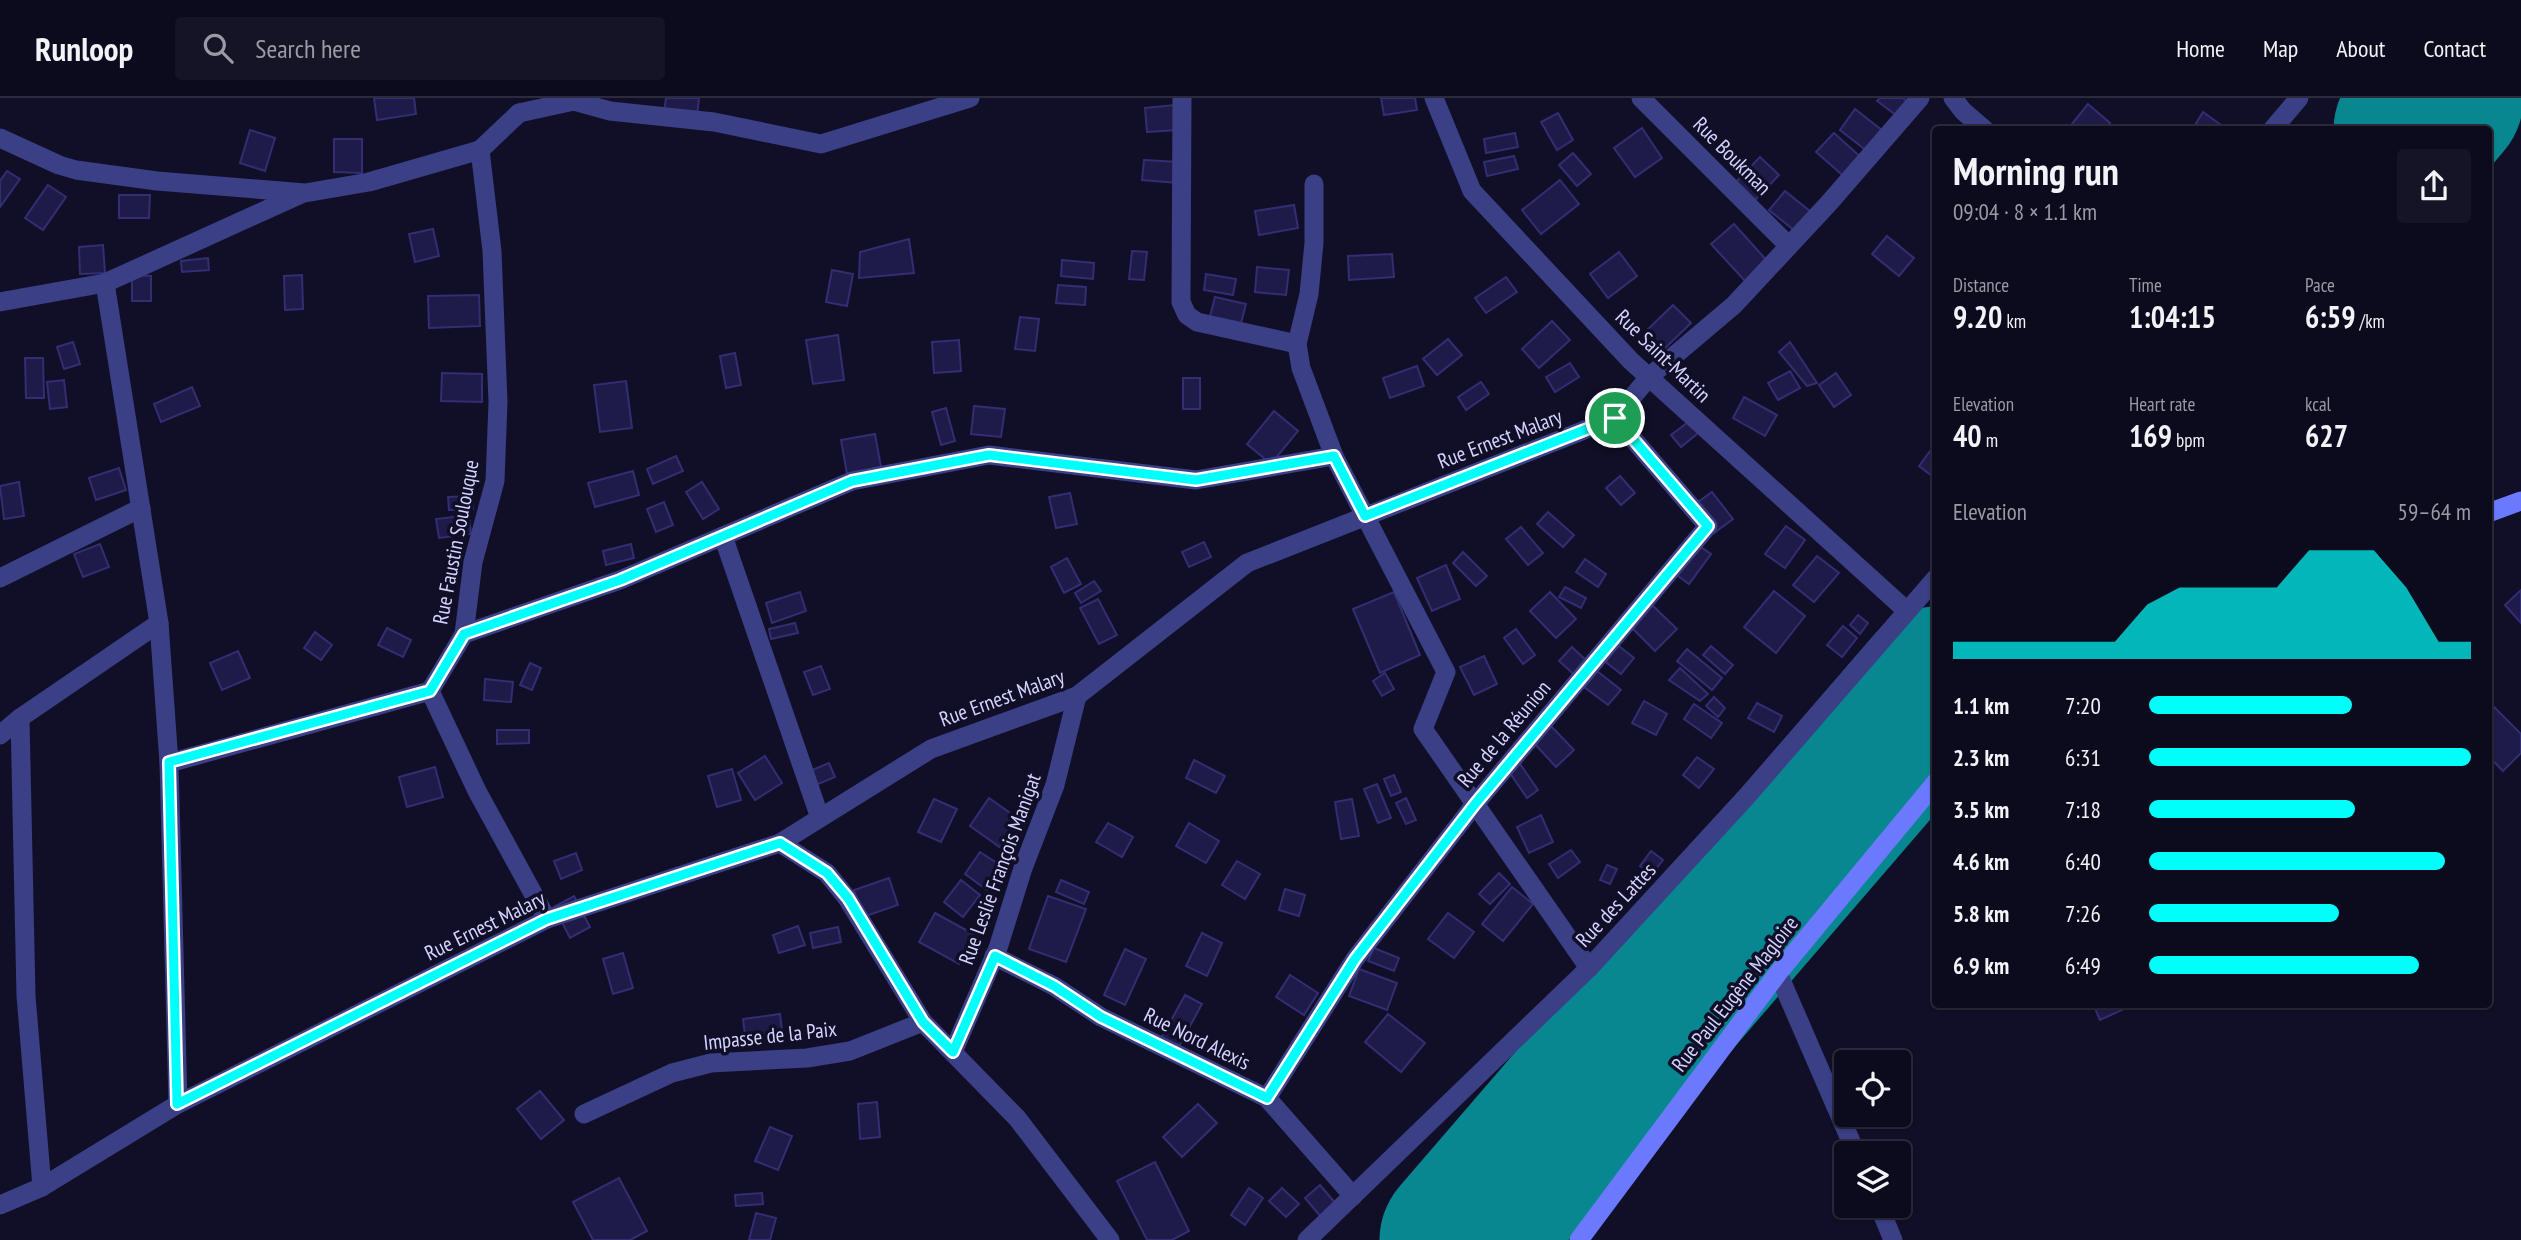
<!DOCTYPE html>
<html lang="en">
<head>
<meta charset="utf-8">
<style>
  body { margin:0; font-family:"PT Sans Narrow",sans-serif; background:#151426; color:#f1f3f6; height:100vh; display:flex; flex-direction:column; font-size:26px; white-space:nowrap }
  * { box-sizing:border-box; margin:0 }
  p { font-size:23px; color:#9a9ba4 }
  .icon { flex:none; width:38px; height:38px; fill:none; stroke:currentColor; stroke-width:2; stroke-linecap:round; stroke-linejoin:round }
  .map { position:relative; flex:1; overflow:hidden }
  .details { position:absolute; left:1932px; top:28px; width:560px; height:882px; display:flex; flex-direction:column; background:#0c0b1d; border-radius:7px; box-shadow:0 2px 5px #0004,0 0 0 2px #2c2b3b }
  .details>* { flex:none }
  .controls { position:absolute; left:1834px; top:952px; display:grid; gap:14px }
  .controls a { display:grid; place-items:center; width:77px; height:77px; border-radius:7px; background:#0c0b1d; box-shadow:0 2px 5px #0004,0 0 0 2px #2c2b3b; font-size:35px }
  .pin { position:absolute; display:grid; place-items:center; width:60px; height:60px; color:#fff; margin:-30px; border:4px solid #fff; border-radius:50%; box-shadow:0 2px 7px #0007 }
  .round { display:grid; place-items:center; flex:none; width:74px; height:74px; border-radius:7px; background:#151426 }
  .summary { display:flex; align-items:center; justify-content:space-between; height:119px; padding:0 21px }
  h1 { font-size:38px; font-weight:600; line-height:52px }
  .figures { display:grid; grid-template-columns:repeat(3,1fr); gap:10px; height:119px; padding:7px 21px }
  .figures div { display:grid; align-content:center }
  .figures b { font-size:30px; font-weight:600 }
  .figures small { font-size:19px; font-weight:400 }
  .figures p { font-size:19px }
  .chart { height:196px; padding:14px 21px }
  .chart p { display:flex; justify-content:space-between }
  .chart svg { width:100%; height:126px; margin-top:7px; fill:#00fffb; opacity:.7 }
  ul { padding:0 21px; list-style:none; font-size:23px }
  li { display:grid; grid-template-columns:112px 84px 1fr; align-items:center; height:52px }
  li i { height:18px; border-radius:9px; background:#00fffb }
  header { display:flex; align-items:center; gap:42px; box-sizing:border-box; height:98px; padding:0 35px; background:#0c0b1d; border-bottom:2px solid #2c2b3b }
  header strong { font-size:33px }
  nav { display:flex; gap:38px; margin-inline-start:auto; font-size:24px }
  .search { width:490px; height:63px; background:#151426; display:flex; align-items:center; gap:18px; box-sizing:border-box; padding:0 24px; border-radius:7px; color:#9a9ba4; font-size:26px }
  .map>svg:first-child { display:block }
</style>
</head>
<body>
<header>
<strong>Runloop</strong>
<div class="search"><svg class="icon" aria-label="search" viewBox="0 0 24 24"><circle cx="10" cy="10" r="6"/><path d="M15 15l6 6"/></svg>Search here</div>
<nav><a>Home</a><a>Map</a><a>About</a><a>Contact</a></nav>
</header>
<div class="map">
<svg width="2521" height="1142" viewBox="0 0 2521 1142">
  <rect width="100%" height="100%" fill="#100f27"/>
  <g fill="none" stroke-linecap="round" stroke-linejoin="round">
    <g stroke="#088791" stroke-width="163">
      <polyline points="2415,32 2442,0"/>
      <polyline points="1461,1142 1936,590"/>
    </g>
  </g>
  <g fill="#1f1b48" stroke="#332d74" stroke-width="2">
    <polygon points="374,0 414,0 416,16 377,22"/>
    <polygon points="666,0 699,0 697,18 664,14"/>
    <polygon points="1381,0 1415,0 1417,12 1384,17"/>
    <polygon points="1880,0 1903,0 1907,3 1896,17 1877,3"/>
    <polygon points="2088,6 2110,25 2105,32 2078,32 2072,26"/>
    <polygon points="1175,7 1177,32 1147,34 1145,10"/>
    <polygon points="1855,11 1883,33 1867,53 1840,32"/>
    <polygon points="2203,14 2228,32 2192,32"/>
    <polygon points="1558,15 1573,42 1557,52 1541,24"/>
    <polygon points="1642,30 1662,60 1635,79 1614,50"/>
    <polygon points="250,32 275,40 265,73 240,65"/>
    <polygon points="1515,35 1518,49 1486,55 1484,41"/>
    <polygon points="1834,35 1864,62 1847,81 1816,54"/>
    <polygon points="334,41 362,41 362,75 334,74"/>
    <polygon points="1573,55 1591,76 1577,88 1559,67"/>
    <polygon points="1514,58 1518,71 1487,78 1484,64"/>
    <polygon points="1760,59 1779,77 1753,104 1734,86"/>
    <polygon points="1144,62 1179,64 1177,85 1142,82"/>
    <polygon points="7,73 20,81 0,109 0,83"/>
    <polygon points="1560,82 1579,106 1541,136 1522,112"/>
    <polygon points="48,87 66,99 43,132 25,120"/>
    <polygon points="1785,93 1811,114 1795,133 1769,112"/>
    <polygon points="119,97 150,97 149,120 119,120"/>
    <polygon points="1294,107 1298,130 1259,137 1255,113"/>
    <polygon points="1734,126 1769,165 1747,185 1711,146"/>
    <polygon points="433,131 439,158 415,164 409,136"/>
    <polygon points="1887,138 1914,160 1899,178 1872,156"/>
    <polygon points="909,141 914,175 859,180 860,154"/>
    <polygon points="103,147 105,175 80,176 79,149"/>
    <polygon points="1132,153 1147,154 1144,182 1129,181"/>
    <polygon points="1619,154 1637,178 1608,200 1590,176"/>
    <polygon points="1392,156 1394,179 1349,182 1348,158"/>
    <polygon points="208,160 209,172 182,174 181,163"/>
    <polygon points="1062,162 1094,165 1093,181 1061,178"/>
    <polygon points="1257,169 1289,172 1286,197 1255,194"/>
    <polygon points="832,172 853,176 847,208 826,204"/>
    <polygon points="1206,176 1236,181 1233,197 1204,192"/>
    <polygon points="132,177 151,178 151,203 132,203"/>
    <polygon points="302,177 303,211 285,212 284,178"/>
    <polygon points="1506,179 1517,194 1486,215 1475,200"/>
    <polygon points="1058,187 1086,189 1085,207 1056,205"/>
    <polygon points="479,197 480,228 429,230 428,198"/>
    <polygon points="1215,199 1246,206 1240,229 1209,222"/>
    <polygon points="1673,207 1691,225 1661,254 1643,236"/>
    <polygon points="1020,219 1039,221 1035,253 1015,251"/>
    <polygon points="1552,223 1570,242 1539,270 1522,251"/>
    <polygon points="838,237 844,282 813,286 806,242"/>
    <polygon points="1448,241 1462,257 1437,277 1423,261"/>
    <polygon points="959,242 961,273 934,275 932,244"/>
    <polygon points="73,244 80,266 64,271 57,249"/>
    <polygon points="1790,244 1817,285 1807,288 1779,254"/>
    <polygon points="735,255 741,287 726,290 720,258"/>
    <polygon points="25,260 43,260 44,300 26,300"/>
    <polygon points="1570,265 1579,279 1555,294 1546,279"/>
    <polygon points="1417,268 1424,288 1390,300 1383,280"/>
    <polygon points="1790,273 1800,290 1778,302 1768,285"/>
    <polygon points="442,275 482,276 482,304 441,303"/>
    <polygon points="1836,275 1851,297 1834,309 1819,287"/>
    <rect x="1183" y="280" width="17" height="31"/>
    <polygon points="64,282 67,309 50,311 47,284"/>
    <polygon points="626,283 632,330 600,334 594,287"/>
    <polygon points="1481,284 1489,296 1466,312 1458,299"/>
    <polygon points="192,289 200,308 161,324 154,306"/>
    <polygon points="1744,299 1777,317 1765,338 1733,320"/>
    <polygon points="974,308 1005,311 1001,339 971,336"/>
    <polygon points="946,310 955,343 941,347 932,314"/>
    <polygon points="1274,313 1298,333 1271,366 1247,346"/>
    <polygon points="1692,321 1702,332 1681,349 1671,337"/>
    <polygon points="875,336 881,369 847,376 841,342"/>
    <polygon points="1936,345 1936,381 1919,368"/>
    <polygon points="676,358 683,373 653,386 647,371"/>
    <polygon points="119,370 126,392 96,402 89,380"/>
    <polygon points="633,373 639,397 595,409 588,385"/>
    <polygon points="1620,378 1635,395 1621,407 1606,390"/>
    <polygon points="19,384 24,418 4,421 0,388"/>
    <polygon points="702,384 719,411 703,421 686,394"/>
    <polygon points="1712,394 1733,421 1714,435 1694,407"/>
    <polygon points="1070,395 1077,426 1056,430 1049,399"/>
    <polygon points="473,398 473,411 449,412 448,399"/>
    <polygon points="664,404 673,427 656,434 647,411"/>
    <polygon points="1548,414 1574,437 1563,449 1537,426"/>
    <polygon points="469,417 471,436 439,440 436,421"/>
    <polygon points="1786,428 1805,442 1785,470 1765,456"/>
    <polygon points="1521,429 1543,455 1528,467 1506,441"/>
    <polygon points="1204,444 1211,459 1189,469 1182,454"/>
    <polygon points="1695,445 1711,456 1689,486 1674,475"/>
    <polygon points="100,446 109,469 83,479 74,456"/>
    <polygon points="631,446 634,460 606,467 603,453"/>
    <polygon points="1463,454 1487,478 1476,488 1453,465"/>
    <polygon points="1817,458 1839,475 1814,504 1793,487"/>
    <polygon points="1067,460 1081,486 1064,495 1051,469"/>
    <polygon points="1585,461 1606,476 1598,489 1576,474"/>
    <polygon points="1446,467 1460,501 1432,513 1417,480"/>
    <polygon points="1094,483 1101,493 1081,505 1075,495"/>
    <polygon points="1565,489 1586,500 1581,510 1559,499"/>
    <polygon points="2521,492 2521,525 2505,507"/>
    <polygon points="1774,493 1805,518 1776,555 1744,529"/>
    <polygon points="800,494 806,513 772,525 766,505"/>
    <polygon points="1394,494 1420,557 1380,575 1353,511"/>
    <polygon points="1550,494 1576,521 1556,540 1530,513"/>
    <polygon points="1098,501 1117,537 1099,546 1080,510"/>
    <polygon points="1651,506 1677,531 1655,553 1630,528"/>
    <polygon points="1858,517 1868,525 1860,536 1850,527"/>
    <polygon points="795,525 798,535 771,541 769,531"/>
    <polygon points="1843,528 1857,540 1842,559 1827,547"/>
    <polygon points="387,530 411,542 403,559 378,547"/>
    <polygon points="1516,531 1535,557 1523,566 1504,540"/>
    <polygon points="315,534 332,547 321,562 304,550"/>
    <polygon points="1615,545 1634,560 1621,576 1602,561"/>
    <polygon points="1711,548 1733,567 1725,576 1703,557"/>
    <polygon points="1572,549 1591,567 1578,580 1559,563"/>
    <polygon points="1687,551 1722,580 1712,592 1677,563"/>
    <polygon points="238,553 250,580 222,592 210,565"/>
    <polygon points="1484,558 1497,586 1474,597 1460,569"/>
    <polygon points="530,565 541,570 532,592 520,587"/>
    <polygon points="821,568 830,591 813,597 804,574"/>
    <polygon points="1680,570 1708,596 1700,603 1669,582"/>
    <polygon points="1597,573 1621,592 1608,607 1584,589"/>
    <polygon points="1385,575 1394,591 1382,598 1373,583"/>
    <polygon points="485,581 513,584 511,604 484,602"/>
    <polygon points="1714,599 1725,610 1718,619 1706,608"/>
    <polygon points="1644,603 1667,616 1656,637 1632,625"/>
    <polygon points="2488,603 2521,636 2521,655 2503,673 2488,658"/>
    <polygon points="1757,605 1782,618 1774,634 1748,620"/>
    <polygon points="1694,606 1722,625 1711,640 1684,621"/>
    <polygon points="1550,627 1574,652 1556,669 1532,643"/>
    <polygon points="497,632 529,632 529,645 497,646"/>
    <polygon points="765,658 782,685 755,702 738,675"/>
    <polygon points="1697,659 1714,671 1699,690 1683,677"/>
    <polygon points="1194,662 1225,678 1216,695 1186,680"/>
    <polygon points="1518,663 1538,692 1527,700 1507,671"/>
    <polygon points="829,665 835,679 811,689 805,675"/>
    <polygon points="435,669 443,699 407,709 399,679"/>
    <polygon points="732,671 741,702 717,709 708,678"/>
    <polygon points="1394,677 1401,694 1391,698 1384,681"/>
    <polygon points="1377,686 1391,720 1378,725 1364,691"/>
    <polygon points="989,700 1020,722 1001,750 970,728"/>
    <polygon points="1406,700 1416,722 1406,726 1396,705"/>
    <polygon points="934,701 957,711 941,744 918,734"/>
    <polygon points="1352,701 1359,738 1341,741 1335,704"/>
    <polygon points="1541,717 1553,744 1529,755 1517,729"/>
    <polygon points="1108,725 1133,739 1122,759 1096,744"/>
    <polygon points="1189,725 1219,743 1206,765 1176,748"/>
    <polygon points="1571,752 1580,764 1558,780 1549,766"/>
    <polygon points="1651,753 1663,762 1652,776 1640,768"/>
    <polygon points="980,754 1003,769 987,792 965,776"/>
    <polygon points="576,755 582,772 561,781 554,763"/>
    <polygon points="1237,763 1260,776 1245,801 1222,787"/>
    <polygon points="1607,767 1617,771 1610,786 1600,782"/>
    <polygon points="1499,775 1510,786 1490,806 1479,796"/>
    <polygon points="889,780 898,807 863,819 854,792"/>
    <polygon points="961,782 980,797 963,819 944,804"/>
    <polygon points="1061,782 1089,794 1084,806 1056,794"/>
    <polygon points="1512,789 1533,806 1503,843 1482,826"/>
    <polygon points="1285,791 1305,797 1299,818 1279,812"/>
    <polygon points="574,798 590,829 570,840 554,809"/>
    <polygon points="1048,798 1086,811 1066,864 1029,851"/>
    <polygon points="935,815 975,837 959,866 919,844"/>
    <polygon points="1448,815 1474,834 1454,860 1428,841"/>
    <polygon points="798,828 805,847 779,855 773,837"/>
    <polygon points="838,829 841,844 813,850 810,835"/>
    <polygon points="1202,835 1222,845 1207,878 1186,868"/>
    <polygon points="1374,850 1399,860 1394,873 1368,863"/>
    <polygon points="1125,851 1146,861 1125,907 1104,897"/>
    <polygon points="623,855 633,890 613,896 603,861"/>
    <polygon points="1359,871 1397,885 1387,912 1349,898"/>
    <polygon points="1290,877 1318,895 1304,917 1276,899"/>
    <polygon points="1185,897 1202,906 1177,952 1160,942"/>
    <polygon points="2093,906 2135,906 2100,922"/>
    <polygon points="780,916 783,941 746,946 743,921"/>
    <polygon points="1388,916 1425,945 1401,974 1365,944"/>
    <polygon points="540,993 564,1022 541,1041 517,1011"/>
    <polygon points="877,1004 880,1039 860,1041 858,1006"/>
    <polygon points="1198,1006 1217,1025 1182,1059 1163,1039"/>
    <polygon points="770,1029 792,1038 778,1072 755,1063"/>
    <polygon points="1155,1064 1189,1133 1172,1142 1147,1142 1117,1083"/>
    <polygon points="619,1080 647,1133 630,1142 593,1142 573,1104"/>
    <polygon points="1320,1087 1336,1106 1321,1119 1305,1100"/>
    <polygon points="1249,1090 1263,1100 1245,1127 1231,1117"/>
    <polygon points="1282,1090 1299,1106 1286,1119 1269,1103"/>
    <polygon points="762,1095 763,1106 736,1108 735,1097"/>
    <polygon points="756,1115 776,1120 770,1142 749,1142"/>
  </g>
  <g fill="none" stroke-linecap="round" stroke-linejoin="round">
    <g stroke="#3a3f86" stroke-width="19">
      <polyline points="1182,0 1181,204 1187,217 1197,224 1297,246"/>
      <polyline points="1434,0 1472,93 1631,263 1907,513"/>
      <polyline points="1641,0 1789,148"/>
      <polyline points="1953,0 1963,13 1985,32"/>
      <polyline points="519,15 480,52 492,153 498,304 495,383 473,464 464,536 430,593 477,693 547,821"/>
      <polyline points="519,15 574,3 610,13 714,24 821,46 970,0"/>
      <polyline points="2272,32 2299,0"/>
      <polyline points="0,40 59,67 76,72 157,83 305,95 369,84 480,52"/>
      <polyline points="1314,86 1314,145 1309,196 1297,246 1301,270 1334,358"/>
      <polyline points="105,185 159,525 169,665 178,1006"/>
      <polyline points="0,204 105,185 301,96"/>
      <polyline points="723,438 820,720"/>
      <polyline points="0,480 141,410"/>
      <polyline points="464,536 620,482 852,383 989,357 1196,382 1334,358 1446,574 1423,631 1589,870"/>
      <polyline points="20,620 26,898 42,1089"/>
      <polyline points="0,637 20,620 159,525"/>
      <polyline points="169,665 430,593"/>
      <polyline points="780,745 827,775 847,800 923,924 1017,1020 1110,1142"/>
      <polyline points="994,858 1054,888 1101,919 1267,1000 1353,1098"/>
      <polyline points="1778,875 1856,1055"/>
      <polyline points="953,954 998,850 1023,770 1055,687 1077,598"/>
      <polyline points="1267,1000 1355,861 1475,706 1708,428 1615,320"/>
      <polyline points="584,1016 672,975 711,965 807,960 850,953 923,924"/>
      <polyline points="0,1107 42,1089 178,1006 547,821 780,745 931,651 1077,598 1247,465 1615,320 1649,279 1734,207 1829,105 1920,0"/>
      <polyline points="1879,1108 1893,1142"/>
      <polyline points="1307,1142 1589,870 1747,698 1936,480"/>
    </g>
    <g stroke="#6b79ff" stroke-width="19">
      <polyline points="2488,415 2521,403"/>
      <polyline points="1579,1142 1778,875 1936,684"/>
    </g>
  </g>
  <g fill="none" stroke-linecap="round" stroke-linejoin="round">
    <g stroke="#fff" stroke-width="14">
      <polygon id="route" points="1615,320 1708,428 1475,706 1355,861 1267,1000 1101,919 1054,888 995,858 953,954 923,924 848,800 827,775 780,745 547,821 177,1006 169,664 430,593 464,536 620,482 852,383 989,357 1196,382 1334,358 1365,418"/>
    </g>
    <use href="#route" stroke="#00fffb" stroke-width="9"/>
  </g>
  <g text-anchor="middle" stroke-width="7" stroke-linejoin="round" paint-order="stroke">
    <g font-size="21" fill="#d5d4ff" stroke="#100f27">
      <text transform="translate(1732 58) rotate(45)" y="7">Rue Boukman</text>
      <text transform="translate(1663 258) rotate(44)" y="7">Rue Saint-Martin</text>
      <text transform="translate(1500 341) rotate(-21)" y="7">Rue Ernest Malary</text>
      <text transform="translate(456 444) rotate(-79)" y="7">Rue Faustin Soulouque</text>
      <text transform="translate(1002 600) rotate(-20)" y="7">Rue Ernest Malary</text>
      <text transform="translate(1504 636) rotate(-50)" y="7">Rue de la Réunion</text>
      <text transform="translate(1000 771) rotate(-70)" y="7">Rue Leslie François Manigat</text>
      <text transform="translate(1616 807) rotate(-47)" y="7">Rue des Lattes</text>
      <text transform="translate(485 828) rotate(-26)" y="7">Rue Ernest Malary</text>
      <text transform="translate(1735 896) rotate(-52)" y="7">Rue Paul Eugène Magloire</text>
      <text transform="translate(770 938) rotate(-6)" y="7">Impasse de la Paix</text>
      <text transform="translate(1197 941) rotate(26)" y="7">Rue Nord Alexis</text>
    </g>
  </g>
</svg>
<div class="controls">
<a><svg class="icon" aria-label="locate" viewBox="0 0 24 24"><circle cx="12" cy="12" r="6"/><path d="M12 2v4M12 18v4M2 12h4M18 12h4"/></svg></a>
<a><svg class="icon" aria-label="layers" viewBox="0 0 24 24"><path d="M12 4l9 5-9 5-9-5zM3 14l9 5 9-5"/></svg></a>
</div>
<div class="pin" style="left:1615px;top:320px;background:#1e9e55"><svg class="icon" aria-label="arrive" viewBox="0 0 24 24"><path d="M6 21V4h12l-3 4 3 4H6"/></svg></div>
<section class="details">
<div class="summary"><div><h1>Morning run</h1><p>09:04 · 8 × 1.1 km</p></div><a class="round"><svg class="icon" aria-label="share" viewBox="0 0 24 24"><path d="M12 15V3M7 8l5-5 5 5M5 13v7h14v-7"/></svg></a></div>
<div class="figures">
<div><p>Distance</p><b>9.20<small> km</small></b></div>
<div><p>Time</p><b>1:04:15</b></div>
<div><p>Pace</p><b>6:59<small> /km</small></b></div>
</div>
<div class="figures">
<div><p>Elevation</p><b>40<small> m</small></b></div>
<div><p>Heart rate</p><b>169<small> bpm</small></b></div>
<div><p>kcal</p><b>627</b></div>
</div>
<div class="chart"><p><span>Elevation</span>59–64 m</p>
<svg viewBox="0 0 160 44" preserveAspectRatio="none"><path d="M0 44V38L10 38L20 38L30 38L40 38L50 38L60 25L70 19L80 19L90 19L100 19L110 6L120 6L130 6L140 19L150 38L160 38V44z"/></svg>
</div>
<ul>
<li><b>1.1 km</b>7:20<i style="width:63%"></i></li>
<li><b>2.3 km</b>6:31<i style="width:100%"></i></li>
<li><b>3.5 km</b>7:18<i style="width:64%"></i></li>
<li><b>4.6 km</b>6:40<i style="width:92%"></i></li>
<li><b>5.8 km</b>7:26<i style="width:59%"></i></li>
<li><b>6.9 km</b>6:49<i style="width:84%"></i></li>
</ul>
</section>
</div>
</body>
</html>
